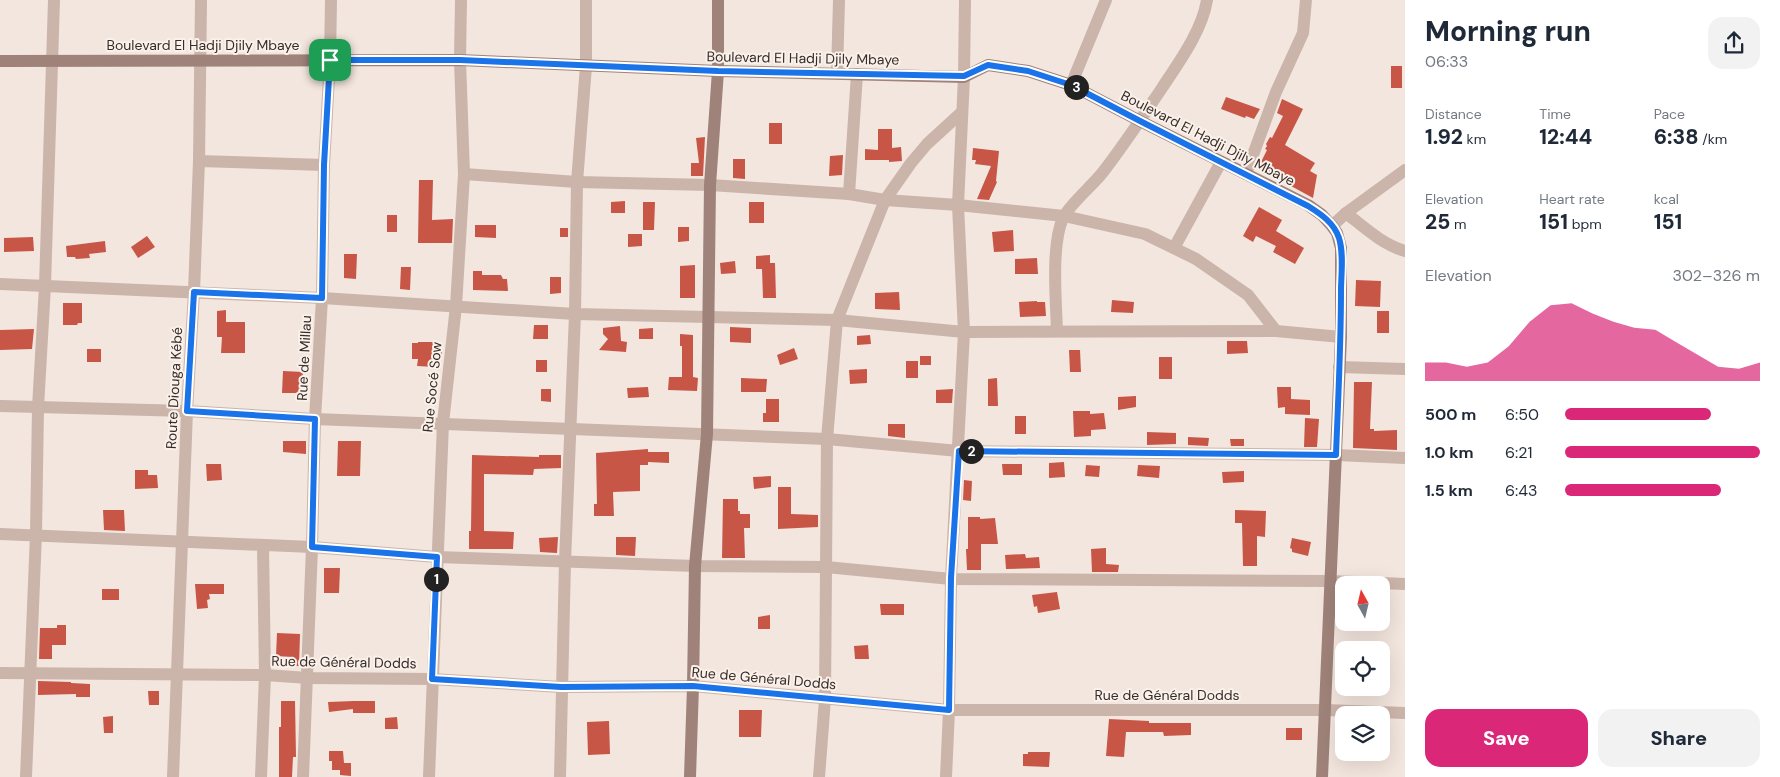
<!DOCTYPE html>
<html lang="en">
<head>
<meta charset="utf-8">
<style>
  body { margin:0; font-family:"DM Sans",sans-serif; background:#f2f2f3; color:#1f2937; height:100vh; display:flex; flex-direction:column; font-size:19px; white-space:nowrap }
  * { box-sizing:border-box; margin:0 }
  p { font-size:16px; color:#747a83 }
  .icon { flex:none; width:28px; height:28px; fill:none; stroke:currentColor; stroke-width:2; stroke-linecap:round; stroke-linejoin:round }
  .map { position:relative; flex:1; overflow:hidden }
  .side { display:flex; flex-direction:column; background:#fff; width:375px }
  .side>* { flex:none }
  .needle { width:32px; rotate:352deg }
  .buttons { position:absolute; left:1335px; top:576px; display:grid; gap:10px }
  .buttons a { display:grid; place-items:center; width:55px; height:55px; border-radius:10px; background:#fff; box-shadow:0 5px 20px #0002; font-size:25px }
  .pin { position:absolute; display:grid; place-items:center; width:42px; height:42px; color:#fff; margin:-21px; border-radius:10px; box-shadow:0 2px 8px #0006 }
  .km { position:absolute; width:25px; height:25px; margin:-12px; border-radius:50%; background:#222; color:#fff; font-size:14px; line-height:25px; text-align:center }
  .round { display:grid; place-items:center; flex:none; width:52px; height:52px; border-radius:15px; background:#f2f2f3 }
  .overview { display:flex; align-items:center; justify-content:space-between; height:85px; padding:0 20px }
  h1 { font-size:28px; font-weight:800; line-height:38px }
  .metrics { display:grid; grid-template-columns:repeat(3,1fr); gap:8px; height:85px; padding:5px 20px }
  .metrics div { display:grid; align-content:center }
  .metrics b { font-size:21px; font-weight:800 }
  .metrics small { font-size:14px; font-weight:400 }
  .metrics p { font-size:14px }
  .chart { height:140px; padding:10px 20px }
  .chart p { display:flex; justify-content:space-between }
  .chart svg { width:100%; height:90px; margin-top:5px; fill:#db2777; opacity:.7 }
  .primary-button { display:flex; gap:10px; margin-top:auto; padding:10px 20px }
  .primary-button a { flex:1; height:58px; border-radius:15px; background:#db2777; color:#fff; font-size:20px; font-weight:800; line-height:58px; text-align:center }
  .primary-button a+a { background:#f2f2f3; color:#1f2937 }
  ul { padding:0 20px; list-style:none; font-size:16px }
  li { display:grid; grid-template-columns:80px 60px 1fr; align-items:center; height:38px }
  li i { height:12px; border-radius:6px; background:#db2777 }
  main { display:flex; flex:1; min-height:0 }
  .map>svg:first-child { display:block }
</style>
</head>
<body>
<main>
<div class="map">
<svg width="1405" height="777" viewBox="0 0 1405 777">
  <rect width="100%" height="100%" fill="#f3e6de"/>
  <g fill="#c75647">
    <rect x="1391" y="66" width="11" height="22"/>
    <polygon points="1226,97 1260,109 1254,119 1246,116 1245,118 1221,109"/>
    <polygon points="1282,99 1303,109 1285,145 1315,163 1310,171 1317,175 1313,198 1258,168 1267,150 1265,149 1267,146 1266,144 1270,137 1272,138 1283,116 1277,113"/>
    <rect x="769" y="123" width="13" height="21"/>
    <polygon points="878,129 892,129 892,148 901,147 902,161 889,162 889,160 865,160 865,149 878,150"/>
    <polygon points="705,137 703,176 691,176 691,163 699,163 696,138"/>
    <polygon points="973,148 999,151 996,181 997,182 989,200 977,199 991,166 975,164 976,160 972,160"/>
    <polygon points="843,155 842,175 829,176 830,156"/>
    <polygon points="733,159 745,159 745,179 733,178"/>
    <polygon points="419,180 433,180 432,220 453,219 452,243 418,243"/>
    <polygon points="625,201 625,213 611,213 611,202"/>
    <polygon points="643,202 655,202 654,230 643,230"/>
    <rect x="749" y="202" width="15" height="21"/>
    <polygon points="1259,207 1282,220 1276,231 1304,248 1295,264 1273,252 1276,246 1256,236 1253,242 1243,236"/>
    <rect x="387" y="215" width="10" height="17"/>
    <polygon points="475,225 496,225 496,238 475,237"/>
    <polygon points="678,227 689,227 689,241 678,242"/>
    <rect x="560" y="228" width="8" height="9"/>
    <polygon points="1013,230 1014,251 994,252 992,232"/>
    <polygon points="628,234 642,234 642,246 628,247"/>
    <polygon points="147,236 155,247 138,258 131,247"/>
    <polygon points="33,237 34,251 4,252 4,238"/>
    <polygon points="105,241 106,252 89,254 90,258 76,259 75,257 67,257 66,246"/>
    <polygon points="344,254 357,254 356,279 344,278"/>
    <polygon points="770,255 770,263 775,263 776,298 763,298 762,269 756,269 756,256"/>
    <polygon points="1037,258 1038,274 1015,274 1015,259"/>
    <polygon points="735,261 736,273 721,274 720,263"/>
    <polygon points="695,265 695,298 680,298 680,266"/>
    <polygon points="401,267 411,267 410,290 400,289"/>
    <polygon points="473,271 482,271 482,275 501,275 503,279 507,279 508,291 473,290"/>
    <polygon points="550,277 561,277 561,293 550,294"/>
    <polygon points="1356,280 1381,281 1380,307 1355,306"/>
    <polygon points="899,292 900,310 875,309 875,293"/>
    <polygon points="1112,300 1134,302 1133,313 1111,312"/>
    <polygon points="1037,301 1037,302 1045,302 1046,316 1020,317 1019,302"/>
    <polygon points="63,303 82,303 82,323 78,323 77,325 63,325"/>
    <polygon points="226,310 226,322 245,322 245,353 221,353 222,337 217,337 217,311"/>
    <rect x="1377" y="311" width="12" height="22"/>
    <polygon points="534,325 548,325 548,339 533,339"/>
    <polygon points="620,326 621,341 627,342 626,352 599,350 608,339 603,334 603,328"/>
    <polygon points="730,327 751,328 751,343 730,342"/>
    <polygon points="653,328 653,339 639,339 639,329"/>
    <polygon points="34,329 32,349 0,350 0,330"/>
    <polygon points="680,334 693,335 693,377 698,378 697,391 668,390 669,377 682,377 682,346 680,346"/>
    <polygon points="870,335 871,344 857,345 857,336"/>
    <polygon points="1227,341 1247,341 1248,353 1227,354"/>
    <polygon points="418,342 436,342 436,346 442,346 442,356 435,356 435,367 417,366 418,359 412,359 412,343 418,343"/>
    <polygon points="794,348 798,359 780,365 777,355"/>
    <rect x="87" y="349" width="14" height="13"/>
    <polygon points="1069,350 1080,350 1081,372 1070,372"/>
    <rect x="920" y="356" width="11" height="9"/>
    <rect x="1159" y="357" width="13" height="22"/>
    <rect x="536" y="360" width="11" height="12"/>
    <rect x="906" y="361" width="12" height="17"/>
    <polygon points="867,369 867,383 850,384 849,370"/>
    <polygon points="283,371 303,372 302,393 282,393"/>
    <polygon points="741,378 767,379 766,392 741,392"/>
    <polygon points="997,378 998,406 988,406 988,379"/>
    <polygon points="1354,382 1372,382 1370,429 1374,429 1374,431 1397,430 1397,450 1353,448"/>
    <polygon points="648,387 649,397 628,398 627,388"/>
    <polygon points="1277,387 1291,387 1291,399 1310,400 1310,415 1285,414 1285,407 1278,408"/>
    <polygon points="541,389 551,389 551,402 541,401"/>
    <polygon points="953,389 952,403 936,403 936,390"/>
    <polygon points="1136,396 1136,407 1118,410 1118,397"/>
    <polygon points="766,399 779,399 779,422 763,422 763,413 766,413"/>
    <polygon points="1073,411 1090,411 1090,414 1104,413 1106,429 1091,430 1091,436 1074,437"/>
    <rect x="1015" y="416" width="11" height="18"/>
    <polygon points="1305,418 1319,419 1317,447 1304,447"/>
    <polygon points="888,424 905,424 905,438 888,436"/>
    <polygon points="1147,432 1176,433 1176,444 1147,445"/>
    <polygon points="1188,437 1209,438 1208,446 1188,445"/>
    <polygon points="1230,439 1244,439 1244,446 1231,446"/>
    <polygon points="283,441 306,441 306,454 283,452"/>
    <polygon points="338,441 361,441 360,476 337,476"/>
    <polygon points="648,449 648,452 669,452 669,463 648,462 648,465 640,465 640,491 613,492 614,516 594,516 594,504 597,504 596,453"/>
    <polygon points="472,455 539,457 539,455 561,455 561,468 534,469 533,475 484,474 484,531 514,532 513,549 469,549 469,531 471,531"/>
    <polygon points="1064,462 1065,477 1049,478 1049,463"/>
    <polygon points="206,464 221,464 222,480 207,481"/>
    <polygon points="1002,464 1022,464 1022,475 1003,475"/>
    <polygon points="1086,465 1100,466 1099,477 1085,476"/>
    <polygon points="1138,465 1160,466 1159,478 1137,476"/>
    <polygon points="135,470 148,470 148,475 157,475 158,488 135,489"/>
    <polygon points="1244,471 1244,482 1223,483 1222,472"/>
    <polygon points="771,476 771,487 754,489 753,477"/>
    <polygon points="964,480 972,481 971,501 963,500"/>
    <polygon points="778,487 791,487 791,514 818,515 818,527 778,529"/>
    <polygon points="723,499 738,499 738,511 740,511 740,514 750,514 750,528 744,528 745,558 722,558"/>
    <polygon points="103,510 124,510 125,531 104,530"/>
    <polygon points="1235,510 1266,511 1265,537 1257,536 1257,566 1243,566 1242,523 1235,523"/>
    <polygon points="968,517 980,517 980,519 995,518 998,544 981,544 981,570 967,570 966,549 968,549"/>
    <polygon points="558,537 557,553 540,552 539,538"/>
    <polygon points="616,537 636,537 635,556 616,555"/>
    <polygon points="1292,538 1311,542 1308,556 1292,552 1292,549 1290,548"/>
    <polygon points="1106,548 1106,564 1119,565 1118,572 1092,572 1091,549"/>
    <polygon points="1025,554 1026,558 1039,557 1040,568 1006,569 1005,555"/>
    <polygon points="324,568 340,568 339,593 324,593"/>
    <polygon points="195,584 224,584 224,594 209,594 210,599 207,600 208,608 197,609"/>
    <rect x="102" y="589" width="17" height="11"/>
    <polygon points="1057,592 1060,609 1038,613 1037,606 1034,607 1032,595"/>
    <polygon points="880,604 904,604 904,615 881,615"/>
    <polygon points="770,615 770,629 758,629 758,617"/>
    <polygon points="57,625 66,625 66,645 52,645 52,659 39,659 40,628 57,628"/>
    <polygon points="277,633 300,634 299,666 293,666 293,657 276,656"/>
    <polygon points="868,645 869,659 855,659 854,646"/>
    <polygon points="38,681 71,682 71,683 90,684 90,697 76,697 76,694 38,695"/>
    <polygon points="148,691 159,691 159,705 149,705"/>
    <polygon points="281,701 295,701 296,757 293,757 292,777 279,777 279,727 281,727"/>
    <polygon points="354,701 375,701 375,713 353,713 353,709 329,712 328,702"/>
    <polygon points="739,710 762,710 761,737 739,737"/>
    <polygon points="113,716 113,733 104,733 103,717"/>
    <polygon points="397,717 398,729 385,729 385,718"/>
    <polygon points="1109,719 1149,721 1149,723 1191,723 1191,735 1164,736 1163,732 1126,732 1124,757 1106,756"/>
    <polygon points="609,721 610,754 588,755 587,722"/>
    <rect x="1286" y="728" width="16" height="12"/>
    <polygon points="329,751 343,751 344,763 351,763 351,776 340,775 340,770 332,770 332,761 329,761"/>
    <polygon points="1028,752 1050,752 1049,767 1023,766 1023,754 1028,754"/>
  </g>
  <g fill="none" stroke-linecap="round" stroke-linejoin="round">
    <g stroke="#cbb4a9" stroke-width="12">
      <polyline points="837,73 839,0"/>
      <polyline points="1071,85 1106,0"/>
      <polyline points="199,161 324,165"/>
      <polyline points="464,174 577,182 710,185 849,194 885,200 958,205 1064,216 1145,234 1196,259 1248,295 1276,331"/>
      <polyline points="1246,174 1276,92 1303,33 1306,0"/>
      <polyline points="849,194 857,74"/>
      <path d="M 1346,213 C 1365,228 1382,244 1405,251"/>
      <polyline points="1332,226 1346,213 1405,170"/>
      <polyline points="1174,248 1221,162"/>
      <polyline points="0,284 322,298 575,314 837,320 964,332 1276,331 1341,337"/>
      <path d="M 1057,331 C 1056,301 1051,244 1063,218 C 1069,205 1093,185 1103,172 C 1124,145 1143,116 1162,88 C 1179,62 1202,31 1207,0"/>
      <polyline points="1339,367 1405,369"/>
      <polyline points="0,406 187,411 315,419 827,439 959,451 1336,455 1405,458"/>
      <polyline points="0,534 312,547 437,557 695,566 826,567 951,579 1330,581 1405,584"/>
      <polyline points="0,673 265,675 308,678 432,679 561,687 693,686 949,710 1325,710 1405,713"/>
      <polyline points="26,777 36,534 38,407 45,286 54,0"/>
      <polyline points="173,777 187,411 194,292 199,161 201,0"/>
      <polyline points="261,777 265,675 263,546"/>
      <polyline points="303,777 312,547 315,419 322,298 324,165 330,60 331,0"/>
      <polyline points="429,777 443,423 456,306 464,174 460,60 461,0"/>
      <polyline points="560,777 565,562 575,314 577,182 586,66 586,0"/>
      <polyline points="819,777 825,699 827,439 837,320 885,200 911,163 927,144 962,112"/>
      <polyline points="946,777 949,710 951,579 964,332 958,205 964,77 965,0"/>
    </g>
    <g stroke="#9f837a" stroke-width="12">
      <polyline points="0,61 460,60 718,71 964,77 988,65 1028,71 1071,85 1140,121 1308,205 1322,215 1332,226 1337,233 1341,248 1341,337 1322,777"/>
      <polyline points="690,777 693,686 695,566 707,434 710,185 718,71 718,0"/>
    </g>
  </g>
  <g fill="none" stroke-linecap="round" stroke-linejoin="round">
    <g stroke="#fff" stroke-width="10">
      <path id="route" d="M 330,60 L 460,60 L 718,71 L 964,76 L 988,65 L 1028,71 L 1071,85 L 1140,121 L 1308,206 C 1321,214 1334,223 1339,238 C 1344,254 1341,275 1341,291 C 1341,346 1338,401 1336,455 L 959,451 L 951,578 L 949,710 L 693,686 L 561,687 L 432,679 L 437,557 L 312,547 L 315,419 L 187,411 L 194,292 L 322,298 L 324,165 Z"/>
    </g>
    <use href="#route" stroke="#1a73e8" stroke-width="6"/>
  </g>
  <g text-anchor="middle" stroke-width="4" stroke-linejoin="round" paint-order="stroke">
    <g font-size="14" fill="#382c29" stroke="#faf1ea">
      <text x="203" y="50">Boulevard El Hadji Djily Mbaye</text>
      <text transform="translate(803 58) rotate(1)" y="5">Boulevard El Hadji Djily Mbaye</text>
      <text transform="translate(1208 138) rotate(27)" y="5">Boulevard El Hadji Djily Mbaye</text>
      <text transform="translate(304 358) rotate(-87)" y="5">Rue de Millau</text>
      <text transform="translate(432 387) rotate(-84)" y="5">Rue Socé Sow</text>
      <text transform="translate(174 388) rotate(-87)" y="5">Route Diouga Kébé</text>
      <text transform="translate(344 662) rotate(1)" y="5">Rue de Général Dodds</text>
      <text transform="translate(764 678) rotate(5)" y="5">Rue de Général Dodds</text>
      <text x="1167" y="700">Rue de Général Dodds</text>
    </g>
  </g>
</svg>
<div class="buttons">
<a><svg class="needle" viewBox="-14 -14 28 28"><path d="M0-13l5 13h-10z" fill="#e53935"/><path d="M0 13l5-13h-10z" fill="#747a83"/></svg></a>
<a><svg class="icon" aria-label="locate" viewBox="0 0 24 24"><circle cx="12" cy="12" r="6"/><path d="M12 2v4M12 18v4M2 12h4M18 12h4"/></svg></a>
<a><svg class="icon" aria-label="layers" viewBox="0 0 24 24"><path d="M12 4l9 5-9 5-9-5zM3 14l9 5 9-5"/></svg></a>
</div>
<div class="pin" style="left:330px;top:60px;background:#1e9e55"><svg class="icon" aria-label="arrive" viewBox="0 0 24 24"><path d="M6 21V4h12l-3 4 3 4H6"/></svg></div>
<b class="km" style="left:436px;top:579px">1</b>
<b class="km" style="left:971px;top:451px">2</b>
<b class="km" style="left:1076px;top:87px">3</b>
</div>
<section class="side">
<div class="overview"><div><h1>Morning run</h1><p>06:33</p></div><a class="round"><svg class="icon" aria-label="share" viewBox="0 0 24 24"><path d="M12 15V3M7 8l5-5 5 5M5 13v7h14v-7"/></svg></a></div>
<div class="metrics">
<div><p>Distance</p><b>1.92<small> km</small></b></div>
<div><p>Time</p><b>12:44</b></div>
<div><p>Pace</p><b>6:38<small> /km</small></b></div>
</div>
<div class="metrics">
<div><p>Elevation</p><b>25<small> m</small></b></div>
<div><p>Heart rate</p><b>151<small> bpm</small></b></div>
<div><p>kcal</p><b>151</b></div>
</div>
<div class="chart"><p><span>Elevation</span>302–326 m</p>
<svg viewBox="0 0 160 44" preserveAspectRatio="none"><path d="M0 44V35L10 35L20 37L30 35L40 27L50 15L60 7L70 6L80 11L90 15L100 18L110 19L120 25L130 31L140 37L150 38L160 35V44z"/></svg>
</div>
<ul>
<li><b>500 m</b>6:50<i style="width:75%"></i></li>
<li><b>1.0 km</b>6:21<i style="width:100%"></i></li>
<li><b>1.5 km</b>6:43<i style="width:80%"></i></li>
</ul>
<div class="primary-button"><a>Save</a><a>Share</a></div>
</section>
</main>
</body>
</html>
